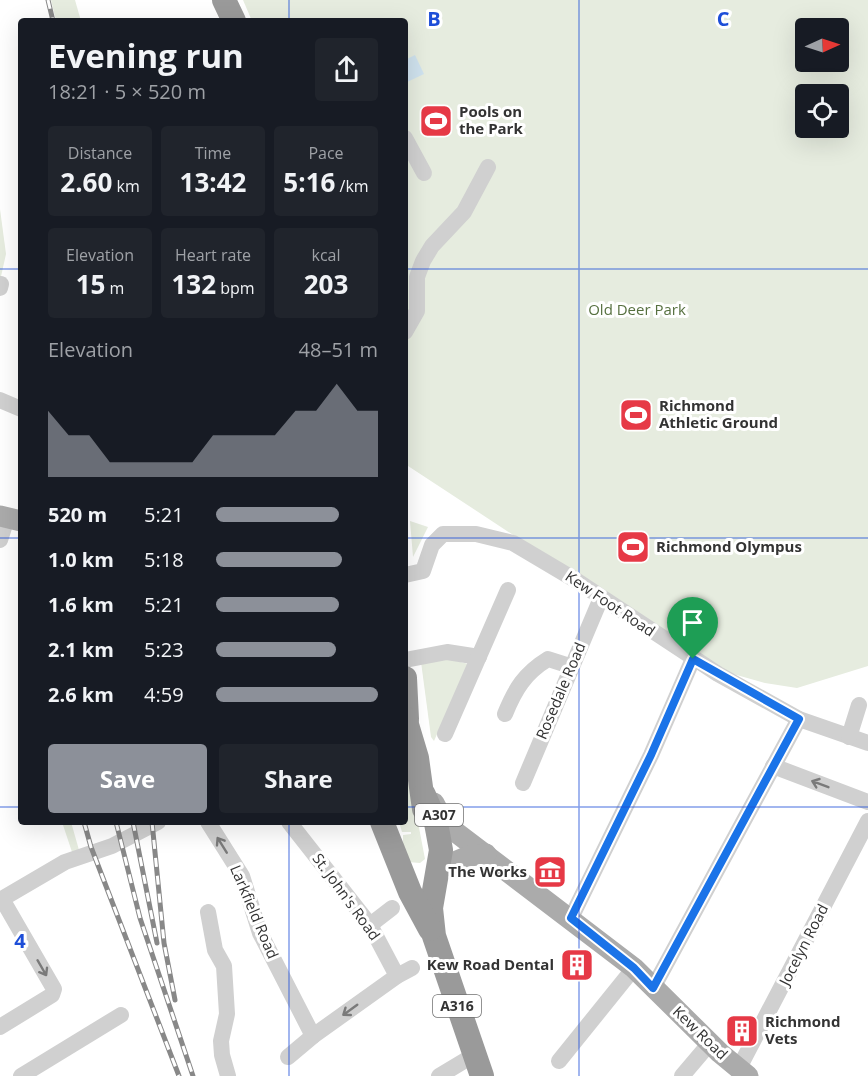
<!DOCTYPE html>
<html lang="en">
<head>
<meta charset="utf-8">
<style>
  body { margin:0; font-family:"Open Sans",sans-serif; background:#20242c; color:#f1f3f6; height:100vh; display:flex; flex-direction:column; font-size:22px; white-space:nowrap }
  * { box-sizing:border-box; margin:0 }
  p { font-size:20px; color:#9ea1a6 }
  .icon { flex:none; width:33px; height:33px; fill:none; stroke:currentColor; stroke-width:2; stroke-linecap:round; stroke-linejoin:round }
  .map { position:relative; flex:1; overflow:hidden }
  .drawer { position:absolute; left:18px; top:18px; width:390px; height:807px; display:flex; flex-direction:column; background:#171b24; border-radius:6px; box-shadow:0 6px 24px #0002 }
  .drawer>* { flex:none }
  .needle { width:39px; rotate:87deg }
  .tools { position:absolute; left:795px; top:18px; display:grid; gap:12px }
  .tools a { display:grid; place-items:center; width:54px; height:54px; border-radius:6px; background:#171b24; box-shadow:0 6px 24px #0002; font-size:30px }
  .pin { position:absolute; display:grid; place-items:center; width:51px; height:51px; color:#fff; margin:-62px -26px; border-radius:50% 50% 50% 0; rotate:-45deg; box-shadow:0 0 6px #0007 }
  .pin .icon { rotate:45deg }
  .round { display:grid; place-items:center; flex:none; width:63px; height:63px; border-radius:6px; background:#20242c }
  .overview { display:flex; align-items:center; justify-content:space-between; height:102px; padding:0 30px }
  h1 { font-size:33px; font-weight:700; line-height:45px }
  .figures { display:grid; grid-template-columns:repeat(3,1fr); gap:9px; height:102px; padding:6px 30px }
  .figures div { display:grid; align-content:center; border-radius:6px; background:#20242c; text-align:center }
  .figures b { font-size:26px; font-weight:700 }
  .figures small { font-size:16px; font-weight:400 }
  .figures p { font-size:16px }
  .chart { height:168px; padding:12px 30px }
  .chart p { display:flex; justify-content:space-between }
  .chart svg { width:100%; height:108px; margin-top:6px; fill:#8c9099; opacity:.7 }
  .primary-button { display:flex; gap:12px; margin-top:auto; padding:12px 30px }
  .primary-button a { flex:1; height:69px; border-radius:6px; background:#8c9099; color:#fff; font-size:24px; font-weight:700; line-height:69px; text-align:center }
  .primary-button a+a { background:#20242c; color:#f1f3f6 }
  ul { padding:0 30px; list-style:none; font-size:20px }
  li { display:grid; grid-template-columns:96px 72px 1fr; align-items:center; height:45px }
  li i { height:15px; border-radius:8px; background:#8c9099 }
  .map>svg:first-child { display:block }
</style>
</head>
<body>
<div class="map">
<svg width="868" height="1076" viewBox="0 0 868 1076">
  <rect width="100%" height="100%" fill="#fff"/>
  <g fill="#e6ecdf" fill-rule="evenodd">
    <polygon points="51,0 75,0 81,21 56,21"/>
    <path d="M 243,0 L 868,0 L 868,666 L 797,688 L 765,683 L 719,670 L 405,464 L 405,21 L 252,21 ZM 806,28 L 838,28 L 838,62 L 806,62 ZM 806,94 L 838,94 L 838,128 L 806,128 Z"/>
    <polygon points="0,209 6,254 0,281"/>
    <polygon points="410,521 428,527 413,557"/>
    <polygon points="442,657 468,664 434,741 431,737 421,662"/>
    <polygon points="405,754 425,859 420,863 408,862 403,848 403,835 411,834 411,832 402,832 399,822 405,822"/>
    <polygon points="62,822 71,822 79,850 72,852"/>
  </g>
  <polygon fill="#cfe2ee" points="415,55 424,74 405,83 405,60"/>
  <g fill="none" stroke-linecap="round" stroke-linejoin="round">
    <g stroke="#d0d0d0" stroke-width="16">
      <polyline points="405,138 424,173"/>
      <polyline points="0,288 1,284"/>
      <polyline points="405,332 417,311 417,277 423,261 432,246 464,212 488,167"/>
      <polyline points="0,400 21,409"/>
      <polyline points="0,540 7,518"/>
      <polyline points="405,575 423,571 432,545 443,534 476,534 513,543 577,581 718,674 799,719 868,743"/>
      <polyline points="405,660 447,652 479,657"/>
      <path d="M 505,714 C 515,689 525,673 548,659 L 570,666"/>
      <polyline points="445,734 508,590"/>
      <polyline points="849,737 859,705"/>
      <polyline points="773,766 868,802"/>
      <polyline points="523,783 601,598"/>
      <polyline points="208,822 242,876 260,933 313,1036 397,976 412,968"/>
      <polyline points="289,822 370,925 397,976"/>
      <polyline points="0,900 65,862 112,846 158,822"/>
      <polyline points="208,912 215,950 224,966 227,1014 221,1041 222,1055 228,1076"/>
      <polyline points="571,918 651,755 693,659"/>
      <polyline points="370,925 392,908"/>
      <polyline points="653,988 799,719"/>
      <polyline points="0,1027 52,995 54,989 2,899"/>
      <polyline points="288,1057 313,1036"/>
      <polyline points="559,1061 634,968"/>
      <polyline points="739,1068 868,821"/>
      <polyline points="21,1076 121,1015"/>
      <polyline points="439,1076 474,1055"/>
      <polyline points="682,1076 710,1043"/>
    </g>
    <g stroke="#ababab" stroke-width="21">
      <polyline points="0,516 21,521"/>
      <polyline points="434,803 445,824 634,968 720,1053 748,1076"/>
      <polyline points="438,869 469,856 486,854"/>
    </g>
    <g stroke="#9a9a9a" stroke-width="24">
      <polyline points="224,0 234,21"/>
      <polyline points="405,678 407,719"/>
      <polyline points="405,718 417,758 424,809"/>
      <polyline points="424,795 436,823 441,850 431,908 434,936 482,1076"/>
      <polyline points="382,822 410,892 430,929"/>
    </g>
    <g stroke="#888" stroke-width="5">
      <g id="rail">
        <polyline points="48,0 53,21"/>
        <polyline points="84,822 91,847 179,1076"/>
        <polyline points="116,822 140,918 193,1076"/>
        <polyline points="133,822 157,943"/>
        <polyline points="152,822 164,943 175,1000"/>
      </g>
    </g>
    <use href="#rail" stroke="#fff" stroke-width="3" stroke-dasharray="9" stroke-linecap="butt"/>
  </g>
  <defs><path id="oneway-shaft" d="M-6 0H5M1.5-3L5.5 0L1.5 3" fill="none" stroke-width="1.6" stroke-linecap="round" stroke-linejoin="round" transform="scale(1.5)"/></defs>
  <g stroke="#7a7a7a">
    <use href="#oneway-shaft" transform="translate(820 784) rotate(-159)"/>
    <use href="#oneway-shaft" transform="translate(222 845) rotate(-122)"/>
    <use href="#oneway-shaft" transform="translate(42 968) rotate(60)"/>
    <use href="#oneway-shaft" transform="translate(350 1010) rotate(144)"/>
  </g>
  <g fill="none" stroke-linecap="round" stroke-linejoin="round">
    <g stroke="#fff" stroke-width="12">
      <polygon id="route" points="693,659 799,719 653,988 634,968 571,918 651,755"/>
    </g>
    <use href="#route" stroke="#1a73e8" stroke-width="8"/>
  </g>
  <path fill="none" stroke="#1d4ed8" stroke-width="1.5" stroke-opacity="0.55" d="M 289,0 L 289,21M 579,0 L 579,1076M 0,269 L 21,269M 405,269 L 868,269M 0,538 L 21,538M 405,538 L 868,538M 0,807 L 21,807M 405,807 L 868,807M 289,822 L 289,1076"/>
  <defs>
    <g id="stadium-square" transform="scale(1.725)"><rect x="-9" y="-9" width="18" height="18" rx="4" fill="#e63946" stroke="#fff"/><path d="M0-5a6.5 5 0 1 0 0 10a6.5 5 0 1 0 0-10ZM-3.5-1.8h7v3.6h-7Z" fill="#fff"/></g>
    <g id="museum-square" transform="scale(1.725)"><rect x="-9" y="-9" width="18" height="18" rx="4" fill="#e63946" stroke="#fff"/><path d="M0-6L6-3V-2H-6V-3ZM-5-1h2V3h-2ZM-1-1h2V3h-2ZM3-1h2V3H3ZM-6 4H6V6H-6Z" fill="#fff"/></g>
    <g id="building-square" transform="scale(1.725)"><rect x="-9" y="-9" width="18" height="18" rx="4" fill="#e63946" stroke="#fff"/><path d="M-4-6H4V6H1V3H-1V6H-4ZM-2.5-4.3h1.7v1.8h-1.7ZM.8-4.3h1.7v1.8H.8ZM-2.5-1h1.7V.8h-1.7ZM.8-1h1.7V.8H.8Z" fill="#fff"/></g>
  </defs>
  <g fill-rule="evenodd">
    <use href="#stadium-square" x="436" y="121"/>
    <use href="#stadium-square" x="636" y="415"/>
    <use href="#stadium-square" x="633" y="547"/>
    <use href="#museum-square" x="550" y="872"/>
    <use href="#building-square" x="577" y="965"/>
    <use href="#building-square" x="742" y="1031"/>
  </g>
  <g text-anchor="middle" stroke-width="6" stroke-linejoin="round" paint-order="stroke">
    <g fill="#fff" stroke="#707070" stroke-width="1.5">
      <rect x="415" y="804" width="48" height="22" rx="4.5"/>
      <rect x="433" y="995" width="48" height="22" rx="4.5"/>
    </g>
    <g font-size="14" font-weight="bold" fill="#333">
      <text x="439" y="820">A307</text>
      <text x="457" y="1011">A316</text>
    </g>
    <g font-size="15" font-weight="bold" fill="#333" stroke="#fff" text-anchor="start">
      <text x="459" y="117">Pools on<tspan x="459" dy="17">the Park</tspan></text>
      <text x="659" y="411">Richmond<tspan x="659" dy="17">Athletic Ground</tspan></text>
      <text x="656" y="552">Richmond Olympus</text>
      <text x="527" y="877" text-anchor="end">The Works</text>
      <text x="554" y="970" text-anchor="end">Kew Road Dental</text>
      <text x="765" y="1027">Richmond<tspan x="765" dy="17">Vets</tspan></text>
    </g>
    <g font-size="15" fill="#56703f" stroke="#fff">
      <text x="637" y="315">Old Deer Park</text>
    </g>
    <g font-size="15" fill="#333" stroke="#fff">
      <text transform="translate(610 604) rotate(34)" y="5">Kew Foot Road</text>
      <text transform="translate(561 691) rotate(-67)" y="5">Rosedale Road</text>
      <text transform="translate(346 897) rotate(54)" y="5">St. John's Road</text>
      <text transform="translate(254 912) rotate(67)" y="5">Larkfield Road</text>
      <text transform="translate(804 945) rotate(-63)" y="5">Jocelyn Road</text>
      <text transform="translate(700 1033) rotate(44)" y="5">Kew Road</text>
    </g>
  </g>
  <g font-size="20" text-anchor="middle" font-weight="bold" fill="#1d4ed8" stroke="#fff" stroke-width="6" stroke-linejoin="round" paint-order="stroke">
    <text x="434" y="26">B</text>
    <text x="723" y="26">C</text>
    <text x="20" y="948">4</text>
  </g>
</svg>
<div class="tools">
<a><svg class="needle" viewBox="-14 -14 28 28"><path d="M0-13l5 13h-10z" fill="#e53935"/><path d="M0 13l5-13h-10z" fill="#9ea1a6"/></svg></a>
<a><svg class="icon" aria-label="locate" viewBox="0 0 24 24"><circle cx="12" cy="12" r="6"/><path d="M12 2v4M12 18v4M2 12h4M18 12h4"/></svg></a>
</div>
<div class="pin" style="left:693px;top:659px;background:#1e9e55"><svg class="icon" aria-label="arrive" viewBox="0 0 24 24"><path d="M6 21V4h12l-3 4 3 4H6"/></svg></div>
<section class="drawer">
<div class="overview"><div><h1>Evening run</h1><p>18:21 · 5 × 520 m</p></div><a class="round"><svg class="icon" aria-label="share" viewBox="0 0 24 24"><path d="M12 15V3M7 8l5-5 5 5M5 13v7h14v-7"/></svg></a></div>
<div class="figures">
<div><p>Distance</p><b>2.60<small> km</small></b></div>
<div><p>Time</p><b>13:42</b></div>
<div><p>Pace</p><b>5:16<small> /km</small></b></div>
</div>
<div class="figures">
<div><p>Elevation</p><b>15<small> m</small></b></div>
<div><p>Heart rate</p><b>132<small> bpm</small></b></div>
<div><p>kcal</p><b>203</b></div>
</div>
<div class="chart"><p><span>Elevation</span>48–51 m</p>
<svg viewBox="0 0 160 44" preserveAspectRatio="none"><path d="M0 44V17L10 27L20 27L30 38L40 38L50 38L60 38L70 38L80 27L90 27L100 27L110 27L120 17L130 17L140 6L150 17L160 17V44z"/></svg>
</div>
<ul>
<li><b>520 m</b>5:21<i style="width:76%"></i></li>
<li><b>1.0 km</b>5:18<i style="width:78%"></i></li>
<li><b>1.6 km</b>5:21<i style="width:76%"></i></li>
<li><b>2.1 km</b>5:23<i style="width:74%"></i></li>
<li><b>2.6 km</b>4:59<i style="width:100%"></i></li>
</ul>
<div class="primary-button"><a>Save</a><a>Share</a></div>
</section>
</div>
</body>
</html>
